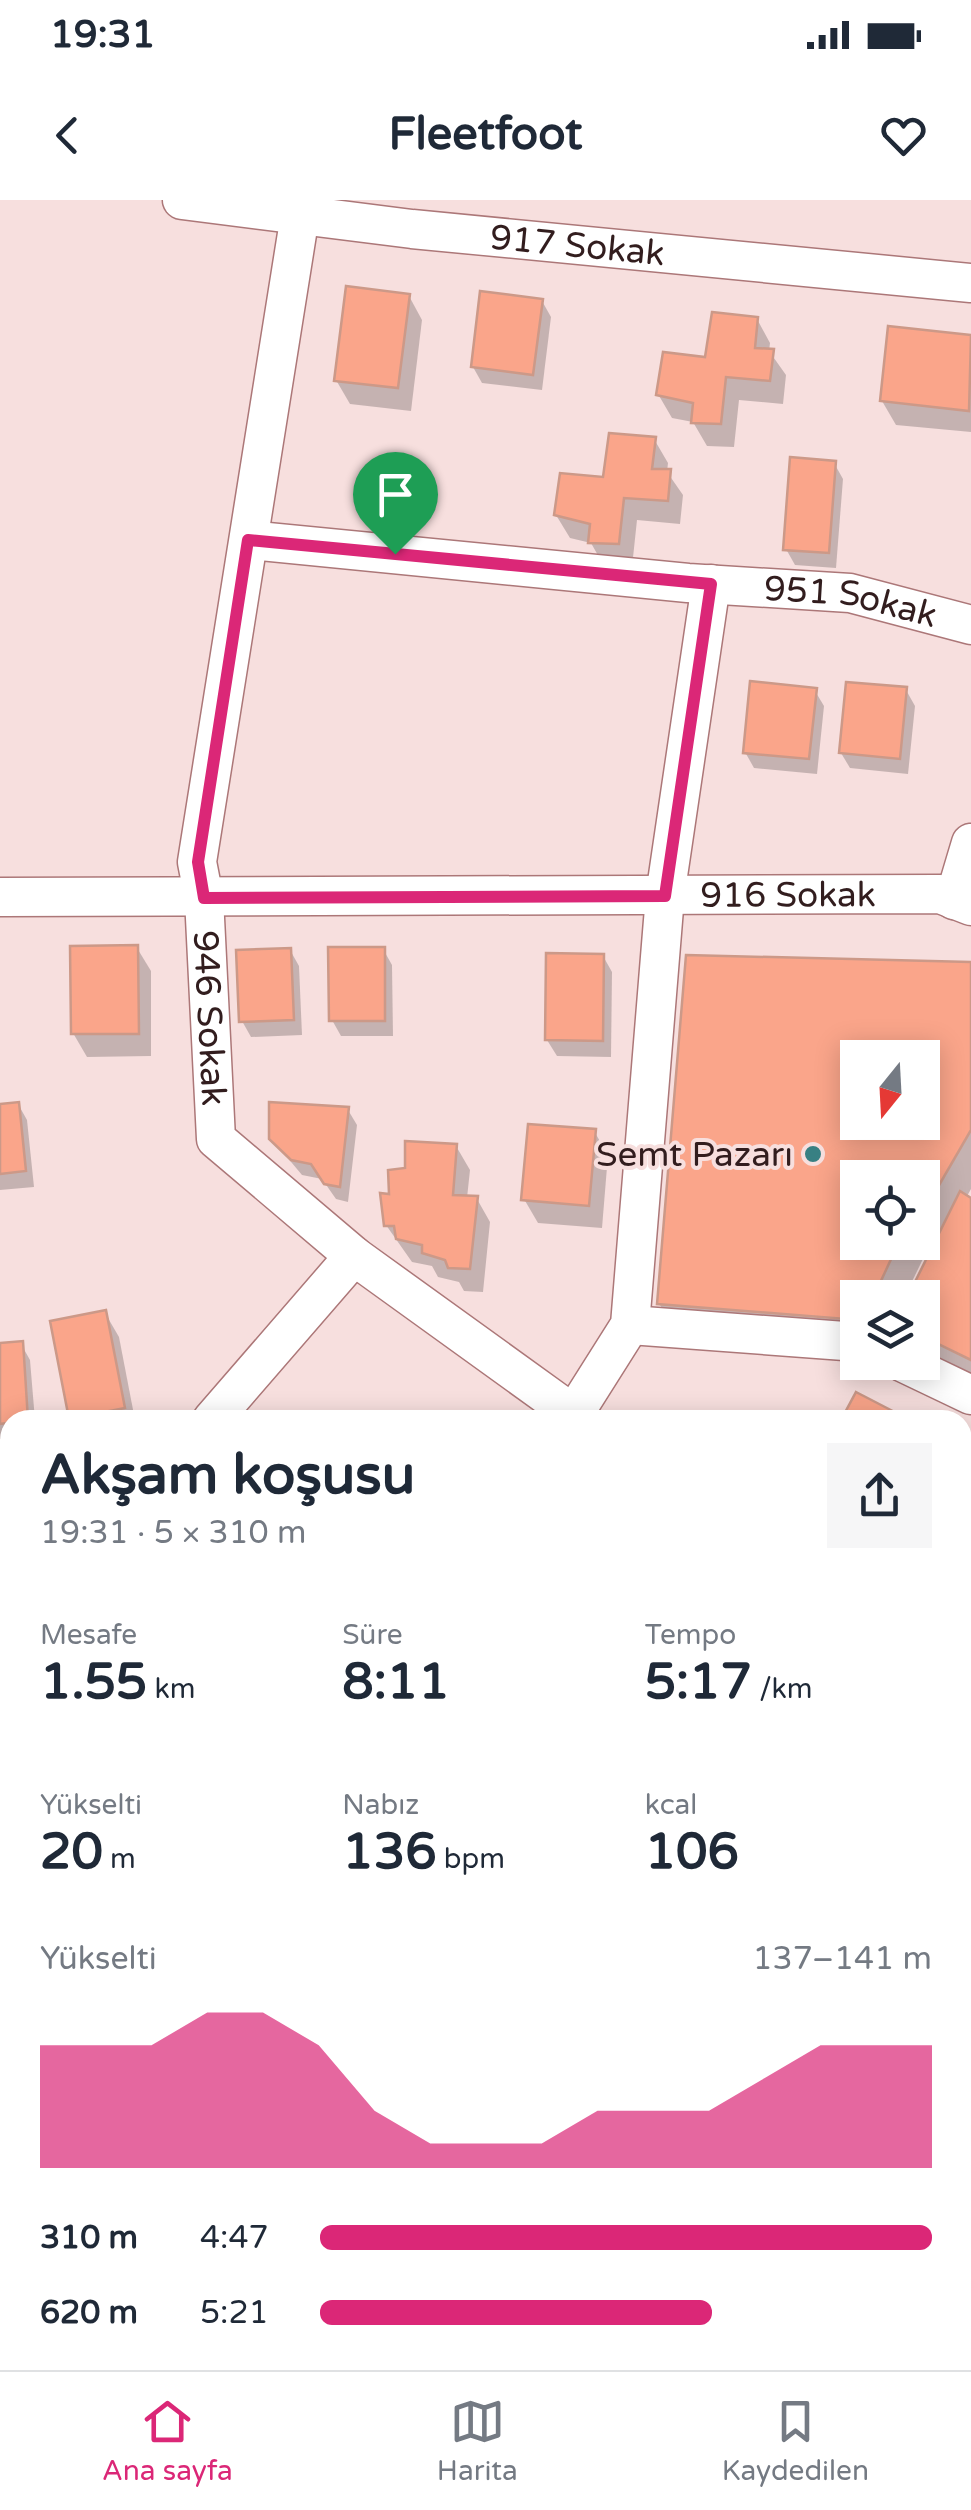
<!DOCTYPE html>
<html lang="tr">
<head>
<meta charset="utf-8">
<style>
  body { margin:0; font-family:"Varela Round",sans-serif; background:#f6f6f7; color:#1f2937; height:100vh; display:flex; flex-direction:column; font-size:38px; white-space:nowrap }
  * { box-sizing:border-box; margin:0 }
  p { font-size:32px; color:#747a83 }
  .icon { flex:none; width:55px; height:55px; fill:none; stroke:currentColor; stroke-width:2; stroke-linecap:round; stroke-linejoin:round }
  .map { position:relative; flex:1; overflow:hidden }
  .panel { position:absolute; left:0px; top:1210px; width:972px; height:960px; display:flex; flex-direction:column; background:#fff; border-radius:30px 30px 0 0; box-shadow:0 5px 25px #0003 }
  .panel>* { flex:none }
  .needle { width:65px; rotate:198deg }
  .tools { position:absolute; left:840px; top:840px; display:grid; gap:20px }
  .tools a { display:grid; place-items:center; width:100px; height:100px; border-radius:0px; background:#fff; box-shadow:0 5px 25px #0003; font-size:50px }
  .pin { position:absolute; display:grid; place-items:center; width:85px; height:85px; color:#fff; margin:-102px -42px; border-radius:50% 50% 50% 0; rotate:-45deg; box-shadow:0 0 10px #0007 }
  .pin .icon { rotate:45deg }
  .round { display:grid; place-items:center; flex:none; width:105px; height:105px; border-radius:0px; background:#f6f6f7 }
  .head { display:flex; align-items:center; justify-content:space-between; height:170px; padding:0 40px }
  h1 { font-size:55px; font-weight:700; line-height:75px }
  .stats { display:grid; grid-template-columns:repeat(3,1fr); gap:15px; height:170px; padding:10px 40px }
  .stats div { display:grid; align-content:center }
  .stats b { font-size:50px; font-weight:700 }
  .stats small { font-size:28px; font-weight:400 }
  .stats p { font-size:28px }
  .chart { height:280px; padding:20px 40px }
  .chart p { display:flex; justify-content:space-between }
  .chart svg { width:100%; height:180px; margin-top:10px; fill:#db2777; opacity:.7 }
  ul { padding:0 40px; list-style:none; font-size:32px }
  li { display:grid; grid-template-columns:160px 120px 1fr; align-items:center; height:75px }
  li i { height:25px; border-radius:12px; background:#db2777 }
  .status { display:flex; justify-content:space-between; align-items:center; height:70px; padding:0 50px; background:#fff; direction:ltr }
  .status svg { height:28px; fill:currentColor }
  header { display:flex; justify-content:space-between; align-items:center; height:130px; padding:0 40px; background:#fff; font-size:45px; font-weight:700 }
  .tab-bar { display:flex; justify-content:space-around; align-items:center; height:140px; border-top:2px solid #e0e1e3; background:#fff; font-size:28px; color:#747a83 }
  .tab-bar a { display:grid; justify-items:center; gap:5px }
  .tab-bar .active { color:#db2777 }
  .map>svg:first-child { display:block }
</style>
</head>
<body>
<div class="status"><b>19:31</b><svg viewBox="0 0 49 12"><path d="M0 12V9h3v3zM5 12V6h3v6zM10 12V3h3v9zM15 12V0h3v12zM26 1h20v11H26zM47 4h2v5h-2z"/></svg></div>
<header><svg class="icon" aria-label="back" viewBox="0 0 24 24"><path d="M15 5l-7 7 7 7"/></svg>Fleetfoot<svg class="icon" aria-label="heart" viewBox="0 0 24 24"><path d="M12 20l-8-8c-3-5 5-10 8-4 3-6 11-1 8 4z"/></svg></header>
<div class="map">
<svg width="971" height="2170" viewBox="0 0 971 2170">
  <rect width="100%" height="100%" fill="#f7dfde"/>
  <polygon fill="#a5d198" points="522,2160 694,2160 694,2170 526,2170"/>
  <g fill="#0003" fill-rule="evenodd">
    <polygon points="409,96 422,120 411,211 350,204 336,180"/>
    <polygon points="542,101 551,117 542,190 482,183 473,167"/>
    <polygon points="757,119 770,143 769,151 786,175 783,204 739,200 734,247 707,246 693,222 672,218 658,194"/>
    <polygon points="890,129 971,137 971,232 896,225 882,201"/>
    <polygon points="654,239 668,263 667,272 683,295 680,324 637,320 632,367 604,366 591,343 570,338 556,315"/>
    <polygon points="834,263 843,279 836,368 795,365 786,349"/>
    <polygon points="906,490 915,506 908,574 850,568 841,553"/>
    <polygon points="815,491 824,506 817,574 754,568 745,552"/>
    <polygon points="137,748 151,771 151,856 87,857 73,833"/>
    <polygon points="383,749 392,765 393,836 341,836 332,820"/>
    <polygon points="290,750 299,766 302,835 251,837 242,821"/>
    <polygon points="603,756 612,772 611,857 557,856 547,840"/>
    <path d="M 688,758 L 971,765 L 971,989 L 966,998 L 971,1001 L 971,1175 L 922,1151 L 922,1098 L 942,1033 L 937,1030 L 904,1098 L 858,1098 L 858,1148 L 676,1133 L 659,1103 ZM 858,858 L 922,858 L 922,922 L 858,922 ZM 858,978 L 922,978 L 922,1042 L 858,1042 Z"/>
    <polygon points="18,904 27,920 34,987 0,990 0,906"/>
    <polygon points="348,910 357,925 348,1002 336,999 322,979 302,975 271,938"/>
    <polygon points="594,931 608,955 602,1028 538,1023 524,999"/>
    <polygon points="456,946 470,970 467,998 477,999 490,1022 483,1092 464,1091 459,1082 438,1077 432,1066 412,1062 386,1025 391,996 408,971"/>
    <polygon points="105,1113 119,1137 135,1220 73,1220"/>
    <polygon points="21,1144 30,1160 35,1220 10,1220 10,1239 0,1240 0,1145"/>
    <polygon points="0,1834 10,1834 10,1919 0,1920"/>
    <polygon points="245,2160 294,2160 294,2168 248,2165"/>
  </g>
  <g fill="#faa58a" stroke="#c98" stroke-width="2.5" fill-rule="evenodd">
    <polygon points="346,86 410,94 398,188 334,181"/>
    <polygon points="480,91 543,99 533,175 471,167"/>
    <polygon points="712,112 758,117 755,148 774,149 770,181 726,177 721,224 691,223 693,203 656,195 663,152 705,157"/>
    <polygon points="888,126 971,135 969,211 880,201"/>
    <polygon points="609,233 656,237 652,269 671,269 668,301 624,298 619,344 588,343 590,324 554,315 560,273 603,277"/>
    <polygon points="790,257 836,261 829,353 783,350"/>
    <polygon points="750,481 817,488 809,559 743,553"/>
    <polygon points="846,482 907,487 900,559 839,553"/>
    <polygon points="138,745 139,834 71,834 70,746"/>
    <polygon points="328,747 385,747 385,821 329,821"/>
    <polygon points="291,748 294,820 239,822 236,750"/>
    <polygon points="546,753 604,754 603,841 545,840"/>
    <path d="M 686,755 L 971,762 L 971,930 L 927,1006 L 922,1003 L 922,978 L 858,978 L 858,1042 L 899,1042 L 873,1098 L 858,1098 L 858,1120 L 657,1104 ZM 858,858 L 922,858 L 922,922 L 858,922 Z"/>
    <polygon points="19,902 26,971 0,974 0,904"/>
    <polygon points="269,902 349,907 340,987 324,984 311,964 291,960 269,939"/>
    <polygon points="528,924 596,929 589,1006 521,1000"/>
    <polygon points="405,941 457,944 453,995 478,996 470,1069 448,1068 445,1060 422,1053 422,1045 396,1039 394,1026 384,1026 380,993 389,994 388,970 405,968"/>
    <polygon points="960,991 971,998 971,1160 922,1136 922,1098 907,1098"/>
    <polygon points="106,1110 125,1208 69,1219 50,1121"/>
    <polygon points="23,1141 28,1220 0,1224 0,1143"/>
    <polygon points="856,1192 910,1220 841,1220"/>
    <rect x="0" y="1831" width="10" height="73"/>
    <polygon points="0,2151 10,2151 10,2160 31,2160 30,2170 0,2170"/>
    <polygon points="726,2160 845,2160 848,2161 845,2170 722,2170"/>
  </g>
  <g fill="none" stroke-linecap="round" stroke-linejoin="round">
    <g stroke="#ac7778" stroke-width="41">
      <g id="minor">
        <path id="s1" d="M 182,0 L 412,29 L 971,83"/>
        <path id="s2" d="M 300,15 L 197,662 L 204,698 L 216,939 L 354,1056 L 573,1214"/>
        <path id="s3" d="M 249,340 L 688,383 L 850,393 L 971,425"/>
        <path id="s4" d="M 0,697 L 940,694 L 971,706"/>
        <polyline points="954,700 971,643"/>
        <polyline points="630,1125 858,1142"/>
        <polyline points="902,1162 971,1195"/>
        <polyline points="212,1220 354,1056"/>
        <polyline points="570,1220 630,1125 665,696 711,384"/>
        <polyline points="0,1259 10,1257"/>
        <polyline points="962,1320 971,1302"/>
        <polyline points="962,1556 971,1560"/>
        <polyline points="0,1595 10,1595"/>
        <polyline points="0,1955 10,1956"/>
        <polyline points="962,1973 971,1976"/>
        <polyline points="474,2160 478,2170"/>
        <polyline points="94,2170 94,2160"/>
      </g>
    </g>
    <use href="#minor" stroke="#fff" stroke-width="38"/>
  </g>
  <g fill="none" stroke-linecap="round" stroke-linejoin="round">
    <g stroke="#fff" stroke-width="20">
      <polygon id="route" points="248,340 711,384 665,696 204,698 198,662"/>
    </g>
    <use href="#route" stroke="#db2777" stroke-width="12"/>
  </g>
  <circle fill="#388083" stroke="#f7dfde" stroke-width="4" cx="813" cy="954" r="10"/>
  <g text-anchor="middle" stroke-width="8" stroke-linejoin="round" paint-order="stroke">
    <g font-size="35" fill="#321d1e" stroke="#f7dfde">
      <text dy="12" stroke="none"><textPath href="#s1" startOffset="398">917 Sokak</textPath></text>
      <text dy="12" stroke="none"><textPath href="#s3" startOffset="605">951 Sokak</textPath></text>
      <text dy="12" stroke="none"><textPath href="#s4" startOffset="788">916 Sokak</textPath></text>
      <text dy="12" stroke="none"><textPath href="#s2" startOffset="812">946 Sokak</textPath></text>
    </g>
    <g font-size="35" fill="#321d1e" stroke="#f7dfde" text-anchor="end">
      <text x="793" y="966">Semt Pazarı</text>
    </g>
  </g>
</svg>
<div class="tools">
<a><svg class="needle" viewBox="-14 -14 28 28"><path d="M0-13l5 13h-10z" fill="#e53935"/><path d="M0 13l5-13h-10z" fill="#747a83"/></svg></a>
<a><svg class="icon" aria-label="locate" viewBox="0 0 24 24"><circle cx="12" cy="12" r="6"/><path d="M12 2v4M12 18v4M2 12h4M18 12h4"/></svg></a>
<a><svg class="icon" aria-label="layers" viewBox="0 0 24 24"><path d="M12 4l9 5-9 5-9-5zM3 14l9 5 9-5"/></svg></a>
</div>
<div class="pin" style="left:395px;top:354px;background:#1e9e55"><svg class="icon" aria-label="arrive" viewBox="0 0 24 24"><path d="M6 21V4h12l-3 4 3 4H6"/></svg></div>
<section class="panel">
<div class="head"><div><h1>Akşam koşusu</h1><p>19:31 · 5 × 310 m</p></div><a class="round"><svg class="icon" aria-label="share" viewBox="0 0 24 24"><path d="M12 15V3M7 8l5-5 5 5M5 13v7h14v-7"/></svg></a></div>
<div class="stats">
<div><p>Mesafe</p><b>1.55<small> km</small></b></div>
<div><p>Süre</p><b>8:11</b></div>
<div><p>Tempo</p><b>5:17<small> /km</small></b></div>
</div>
<div class="stats">
<div><p>Yükselti</p><b>20<small> m</small></b></div>
<div><p>Nabız</p><b>136<small> bpm</small></b></div>
<div><p>kcal</p><b>106</b></div>
</div>
<div class="chart"><p><span>Yükselti</span>137–141 m</p>
<svg viewBox="0 0 160 44" preserveAspectRatio="none"><path d="M0 44V14L10 14L20 14L30 6L40 6L50 14L60 30L70 38L80 38L90 38L100 30L110 30L120 30L130 22L140 14L150 14L160 14V44z"/></svg>
</div>
<ul>
<li><b>310 m</b>4:47<i style="width:100%"></i></li>
<li><b>620 m</b>5:21<i style="width:64%"></i></li>
</ul>
</section>
</div>
<nav class="tab-bar">
<a class="active"><svg class="icon" aria-label="home" viewBox="0 0 24 24"><path d="M3 11l9-7 9 7M6 9v11h12V9"/></svg>Ana sayfa</a>
<a><svg class="icon" aria-label="map" viewBox="0 0 24 24"><path d="M3 6l6-2 6 2 6-2v14l-6 2-6-2-6 2zM9 4v14M15 6v14"/></svg>Harita</a>
<a><svg class="icon" aria-label="saved" viewBox="0 0 24 24"><path d="M7 4h10v16l-5-4-5 4z"/></svg>Kaydedilen</a>
</nav>
</body>
</html>
